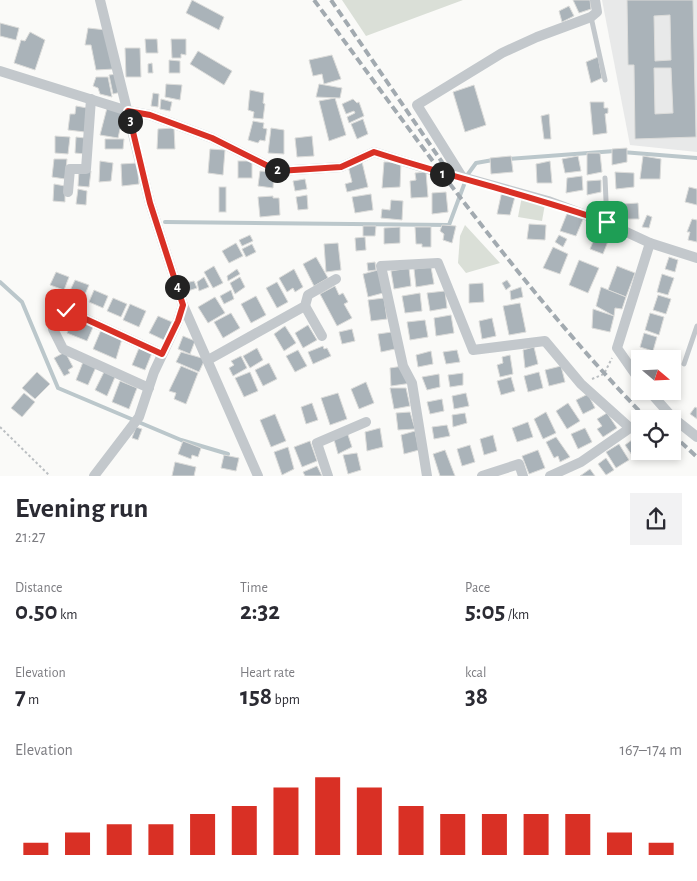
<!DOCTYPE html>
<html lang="en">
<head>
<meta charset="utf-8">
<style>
  body { margin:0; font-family:"Alegreya Sans",sans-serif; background:#f2f2f3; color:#2b2b33; height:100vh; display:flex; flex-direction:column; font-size:19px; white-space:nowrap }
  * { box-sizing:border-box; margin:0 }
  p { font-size:16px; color:#7c7c81 }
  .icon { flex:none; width:28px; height:28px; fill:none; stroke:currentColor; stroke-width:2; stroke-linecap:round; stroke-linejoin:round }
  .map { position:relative; height:476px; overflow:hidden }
  .drawer { display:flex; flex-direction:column; background:#fff; flex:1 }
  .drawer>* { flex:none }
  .needle { width:32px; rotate:109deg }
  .controls { position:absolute; left:631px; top:350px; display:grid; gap:10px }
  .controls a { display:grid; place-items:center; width:50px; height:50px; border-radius:0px; background:#fff; box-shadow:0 2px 8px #0003; font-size:25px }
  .pin { position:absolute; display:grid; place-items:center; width:42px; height:42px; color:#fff; margin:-21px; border-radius:10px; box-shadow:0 2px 8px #0006 }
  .km { position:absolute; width:25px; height:25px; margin:-12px; border-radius:50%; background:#222; color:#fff; font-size:14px; line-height:25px; text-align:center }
  .round { display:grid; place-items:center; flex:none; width:52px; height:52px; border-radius:0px; background:#f2f2f3 }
  .head { display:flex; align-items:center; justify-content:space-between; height:85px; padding:0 15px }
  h1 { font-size:28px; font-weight:700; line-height:38px }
  .figures { display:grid; grid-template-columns:repeat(3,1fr); gap:8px; height:85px; padding:5px 15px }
  .figures div { display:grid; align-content:center }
  .figures b { font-size:25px; font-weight:700 }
  .figures small { font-size:14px; font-weight:400 }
  .figures p { font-size:14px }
  .chart { height:140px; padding:10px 15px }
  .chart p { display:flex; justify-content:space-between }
  .chart svg { width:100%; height:90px; margin-top:5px; stroke:#d93025; stroke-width:6 }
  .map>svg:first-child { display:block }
</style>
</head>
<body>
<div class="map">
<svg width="697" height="476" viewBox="0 0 697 476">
  <rect width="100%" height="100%" fill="#fafaf8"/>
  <polygon fill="#e8e9e9" points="602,0 697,0 697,152 630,145"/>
  <g fill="#dadfd7">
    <polygon points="342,0 463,0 366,36"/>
    <polygon points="522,196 545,204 542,221 518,217"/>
    <polygon points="465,225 500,263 466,273 458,263 460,236"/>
  </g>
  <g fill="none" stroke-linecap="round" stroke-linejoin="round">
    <g stroke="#bbc7cb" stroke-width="4">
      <polyline points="622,152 697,158"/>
      <polyline points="507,159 615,151"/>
      <polyline points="165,222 449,225 468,174 476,163 493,160"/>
      <polyline points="0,282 22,302 58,388 181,440 228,454"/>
    </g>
  </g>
  <g fill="#aab3b9" stroke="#dcdcda" fill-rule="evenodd">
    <polygon points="192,0 224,17 219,30 186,13"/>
    <polygon points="573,0 590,0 591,9 579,13"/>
    <path d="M 627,0 L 693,0 L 696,137 L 635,139 L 634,65 L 628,65 ZM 670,15 L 671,60 L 655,61 L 654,16 ZM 654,68 L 671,68 L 673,113 L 655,114 Z"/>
    <polygon points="569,6 574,16 562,22 559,11"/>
    <polygon points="0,23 19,28 16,40 0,36"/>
    <polygon points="88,28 106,30 114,69 96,70 91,45 85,45"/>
    <polygon points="30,32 45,40 35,70 14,63 21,40 25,41"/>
    <polygon points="145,39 157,39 158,53 146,53"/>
    <polygon points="171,39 186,39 186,55 181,54 181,58 172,58"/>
    <polygon points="125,48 140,48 141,77 126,77"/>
    <polygon points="198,51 232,71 224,85 190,64"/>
    <polygon points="332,55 341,79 324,84 322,74 313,76 309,60"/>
    <polygon points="598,57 602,78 591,83 586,62"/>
    <polygon points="169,60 180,61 180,73 169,73"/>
    <polygon points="152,63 153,73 148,73 148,64"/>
    <polygon points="117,74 121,92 113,94 109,75"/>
    <polygon points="96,77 108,77 112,97 100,94 98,88 93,86"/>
    <polygon points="166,84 182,85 180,100 165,97"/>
    <polygon points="319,84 342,88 340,98 316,97"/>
    <polygon points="474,85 486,125 465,132 453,92"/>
    <polygon points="250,90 264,93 263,103 265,104 263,119 253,118 254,112 248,110"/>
    <polygon points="153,93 159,94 158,107 151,106"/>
    <polygon points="335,98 346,135 329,141 319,101"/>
    <polygon points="161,99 172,102 170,111 160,109"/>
    <polygon points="353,99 357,103 359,102 364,116 349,123 347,117 355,113 354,111 346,114 342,104"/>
    <polygon points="590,102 604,102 604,108 608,108 608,113 605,114 607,133 593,135"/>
    <polygon points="76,106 87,108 85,132 68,130 70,114 75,114"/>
    <polygon points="107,108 124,112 123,129 120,129 118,138 100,135"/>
    <polygon points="549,114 551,139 544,139 541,116"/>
    <polygon points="363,119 368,134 357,139 351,124"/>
    <polygon points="253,121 264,123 263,128 267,129 265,141 260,140 258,143 248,140"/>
    <polygon points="174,128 175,149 157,149 158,129"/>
    <polygon points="271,128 284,130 284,154 268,153"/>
    <polygon points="55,136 70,137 68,154 55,153"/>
    <polygon points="312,136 314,156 297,157 295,138"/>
    <polygon points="76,137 85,138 85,154 75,153"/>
    <polygon points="105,139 124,139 123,149 105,149"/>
    <polygon points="627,148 627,162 612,165 612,149"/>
    <polygon points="210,149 225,150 223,175 208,173"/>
    <polygon points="587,153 600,153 602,172 587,175"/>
    <polygon points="511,156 513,172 491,174 490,158"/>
    <polygon points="578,156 581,171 565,173 562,159"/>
    <polygon points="643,156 661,159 660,179 640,179"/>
    <polygon points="54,159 67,159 65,179 52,177"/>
    <polygon points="100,161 113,163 111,181 99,182"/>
    <rect x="238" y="161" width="14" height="17"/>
    <polygon points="550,161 552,183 537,183 536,164"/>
    <polygon points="362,162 368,187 347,192 345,184 352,182 348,166"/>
    <polygon points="384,162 401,162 400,187 382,188"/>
    <polygon points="137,163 139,184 122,186 121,164"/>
    <polygon points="79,171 91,171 89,187 78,186"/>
    <polygon points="260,171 274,172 273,188 258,186"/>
    <polygon points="426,172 428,197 411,198 410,181 416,180 415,173"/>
    <polygon points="615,172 634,173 634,187 616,189"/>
    <polygon points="582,176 583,190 566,193 567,178"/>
    <polygon points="305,179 307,189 295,191 293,181"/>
    <polygon points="601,180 601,192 587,195 587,181"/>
    <polygon points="54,184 65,186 65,202 53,201"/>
    <rect x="219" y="187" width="7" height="25"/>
    <polygon points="689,187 697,189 697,205 685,202"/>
    <polygon points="78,189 87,191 86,205 76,204"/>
    <polygon points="502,191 516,193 510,215 497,214"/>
    <polygon points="446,192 448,212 432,214 432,193"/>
    <polygon points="371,194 373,210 355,213 352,197"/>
    <polygon points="307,195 308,209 298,210 296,197"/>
    <polygon points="273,196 273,198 279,198 280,215 260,217 258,197"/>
    <polygon points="391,200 403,201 402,220 381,218 382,209 390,210"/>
    <polygon points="638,203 639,219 621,219 623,204"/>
    <polygon points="568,211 584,217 576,236 560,231"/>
    <polygon points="647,215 652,217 649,228 642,227"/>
    <polygon points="692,219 697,220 697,242 688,240 690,232 687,232"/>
    <polygon points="529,224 546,225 545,240 527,239"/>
    <polygon points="442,225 456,226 452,243 443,240 444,234 440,231"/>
    <polygon points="363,226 376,226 375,236 363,236"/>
    <polygon points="400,227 400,243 384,244 384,228"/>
    <polygon points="415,227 431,227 431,247 422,247 422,244 416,244"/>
    <polygon points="598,230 610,236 603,254 590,249"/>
    <polygon points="250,235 253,241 242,246 239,240"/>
    <polygon points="559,235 567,239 563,247 555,242"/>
    <polygon points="365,237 366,250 356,251 355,238"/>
    <polygon points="236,243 243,256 229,263 222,251"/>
    <polygon points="338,243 341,270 326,272 324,244"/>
    <polygon points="252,244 256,252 246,257 242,249"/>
    <polygon points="553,247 568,254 560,274 543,268"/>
    <polygon points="316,257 328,278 314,286 303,264"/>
    <polygon points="669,257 678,260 675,272 665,269"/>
    <polygon points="579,260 599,268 588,293 569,285"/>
    <polygon points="375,262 376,270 368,271 367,263"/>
    <polygon points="214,266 223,283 213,288 204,272"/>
    <polygon points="617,266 635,273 626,297 608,290"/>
    <polygon points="431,267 434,284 416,287 414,269"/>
    <polygon points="409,268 411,286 394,289 391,271"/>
    <polygon points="237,269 240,274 228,281 227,276"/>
    <polygon points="294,269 303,287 295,292 293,288 287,292 279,278"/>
    <polygon points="378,270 383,293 368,297 363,274"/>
    <polygon points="56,272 69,277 64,290 50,285"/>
    <polygon points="662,274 674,278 668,295 657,292"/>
    <polygon points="204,277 209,287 199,291 197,282"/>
    <polygon points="240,277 245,287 235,294 230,283"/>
    <polygon points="75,280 89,285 82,301 68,295"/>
    <polygon points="507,280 511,286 506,290 502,283"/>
    <polygon points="194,281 197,288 188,291 185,283"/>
    <polygon points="277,282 288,302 277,308 266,288"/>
    <polygon points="483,283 484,302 469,303 469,284"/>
    <polygon points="335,286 339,295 343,293 348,302 344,304 352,318 337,326 320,294"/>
    <polygon points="521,287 523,297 511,300 510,291"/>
    <polygon points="601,287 626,297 622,309 615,308 614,316 596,306"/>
    <polygon points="94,290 108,296 103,308 89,302"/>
    <polygon points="231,290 234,299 224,304 220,296"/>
    <polygon points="445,291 447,308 430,311 427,293"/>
    <polygon points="420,293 422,311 405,313 402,296"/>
    <polygon points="658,295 671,299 666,314 653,310"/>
    <polygon points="256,296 266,315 251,323 241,304"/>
    <polygon points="215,297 225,313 208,323 198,307"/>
    <polygon points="48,298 60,302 57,309 46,305"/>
    <polygon points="113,298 127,304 121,317 107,311"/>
    <polygon points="384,298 387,319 371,321 368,300"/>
    <polygon points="520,303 526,332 509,335 503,306"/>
    <polygon points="130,304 146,311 139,327 123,320"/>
    <polygon points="593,309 614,316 610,332 592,328"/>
    <polygon points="231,313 240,328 223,338 214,322"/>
    <polygon points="650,313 664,317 659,335 645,330"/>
    <polygon points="451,315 454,333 436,336 434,318"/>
    <polygon points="158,316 172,322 164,340 149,333"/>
    <polygon points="74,317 94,325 87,341 67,333"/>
    <polygon points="492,318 496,336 482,339 479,321"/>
    <polygon points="425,320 428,337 410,340 407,322"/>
    <polygon points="308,325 317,340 303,348 295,333"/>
    <polygon points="285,326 296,343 284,351 274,334"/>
    <polygon points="352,329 355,341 342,344 339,332"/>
    <polygon points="101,330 122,339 116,359 93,349"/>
    <polygon points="392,332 395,349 381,352 378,334"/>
    <polygon points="644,333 657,337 653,351 640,347"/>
    <polygon points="183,336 195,341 190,354 178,349"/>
    <polygon points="323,346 324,349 327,348 331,356 313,364 308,352"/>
    <polygon points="534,347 538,364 525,368 523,350"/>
    <polygon points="139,348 152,353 145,370 132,365"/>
    <polygon points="257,348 263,360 250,368 243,356"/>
    <polygon points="298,350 307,366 295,372 286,356"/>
    <polygon points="457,350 460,362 446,364 443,352"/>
    <polygon points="431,351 433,364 418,367 416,355"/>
    <polygon points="65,352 73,367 68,370 70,373 64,376 54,358"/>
    <polygon points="181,352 205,359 199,372 176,362"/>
    <polygon points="510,355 513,374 500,377 497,365 503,363 502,357"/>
    <polygon points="241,356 247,368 233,376 229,368 234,365 231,361"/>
    <polygon points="83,362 96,367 88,385 76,380"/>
    <polygon points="269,363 277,379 263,386 255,370"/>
    <polygon points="181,366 198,373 186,404 174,399 176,393 169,391"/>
    <polygon points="403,366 412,383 391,386 390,368"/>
    <polygon points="561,366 565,382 549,386 545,370"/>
    <polygon points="37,372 50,384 35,399 22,388"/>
    <polygon points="104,372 115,377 107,396 95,390"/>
    <polygon points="250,372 258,391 244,397 235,378"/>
    <polygon points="539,372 543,388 528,392 524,376"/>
    <polygon points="463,373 463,385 450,387 448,375"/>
    <polygon points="439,374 440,387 427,390 422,377"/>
    <polygon points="511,377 515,391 501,395 497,381"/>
    <polygon points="120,381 137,388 129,409 112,402"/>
    <polygon points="366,382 374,403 359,409 351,389"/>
    <polygon points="390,388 406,388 410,406 394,409"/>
    <polygon points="24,393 35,402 22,417 11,408"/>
    <polygon points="338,393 347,419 330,425 321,398"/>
    <polygon points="466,393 469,406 454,409 452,396"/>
    <polygon points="588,394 595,408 583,414 576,400"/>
    <polygon points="442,399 444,411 430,414 427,402"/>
    <polygon points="312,403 318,420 306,424 301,407"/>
    <polygon points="568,403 580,421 567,429 556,411"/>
    <polygon points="695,407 697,408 697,419 690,414"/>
    <polygon points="410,412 415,429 398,430 396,413"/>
    <polygon points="546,412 556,433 543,439 534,419"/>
    <polygon points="465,413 467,423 453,427 452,415"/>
    <polygon points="607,413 617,428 603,437 597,429 602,426 597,419"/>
    <polygon points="275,414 286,441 271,447 260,420"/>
    <polygon points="528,422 533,437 517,442 512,428"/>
    <polygon points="447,425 450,436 434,439 432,427"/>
    <polygon points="136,427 142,429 138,440 132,438"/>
    <polygon points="380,428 383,447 367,451 365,432"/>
    <polygon points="585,428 592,442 578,449 571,434"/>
    <polygon points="346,429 352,447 338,454 333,436"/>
    <polygon points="415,431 419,450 404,454 401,435"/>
    <polygon points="493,435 497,451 484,455 480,439"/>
    <polygon points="556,437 570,457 560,462 558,456 554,458 546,442"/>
    <polygon points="636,437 640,443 640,451 644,451 634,458 625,445"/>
    <polygon points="183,441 201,448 198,457 192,455 191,459 178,454"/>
    <polygon points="310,441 317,461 302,467 294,447"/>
    <polygon points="619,444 629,460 616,468 606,452"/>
    <polygon points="470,445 475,462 462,466 457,449"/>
    <polygon points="288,447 294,469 282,475 274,452"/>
    <polygon points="445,450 455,476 440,476 433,454"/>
    <polygon points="538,450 545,468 529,474 522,456"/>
    <polygon points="357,453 361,470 348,474 343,455"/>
    <polygon points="224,455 239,458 236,471 221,468"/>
    <polygon points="606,458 614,470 606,475 598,464"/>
    <polygon points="175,462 196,467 194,476 172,476"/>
    <polygon points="317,466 322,476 305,476 303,472"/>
    <polygon points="590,469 595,476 580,476"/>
  </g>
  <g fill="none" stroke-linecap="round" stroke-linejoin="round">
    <g stroke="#bbbfc2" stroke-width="2" stroke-dasharray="2.5 2.5" stroke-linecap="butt">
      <polyline points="592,379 604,374 612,358"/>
      <polyline points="0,427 50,476"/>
    </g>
    <g stroke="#c3c8cc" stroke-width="5">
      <polyline points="591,17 605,80"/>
      <polyline points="605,178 607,223"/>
      <polyline points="684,364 697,326"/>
    </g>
    <g stroke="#c3c8cc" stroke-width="10">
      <polyline points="100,0 150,203 183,305 258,476"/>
      <polyline points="0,71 128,111 150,115 212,138 278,171 341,167 374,152 444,174 462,177 548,201 607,223 650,243 697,258"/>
      <polyline points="462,177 417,105 502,53 537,37 591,17 597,12 595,0"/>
      <polyline points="68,192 70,169 86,169 91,99"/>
      <polyline points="305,306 322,336"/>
      <polyline points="208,360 305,306 308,295 336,279"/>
      <polyline points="640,381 617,348 650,243"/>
      <polyline points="149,388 63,349 53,329 66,310 162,354"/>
      <polyline points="649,391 673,418 697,437"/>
      <polyline points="94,476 139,417 154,372 178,321 183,305"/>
      <polyline points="328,476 317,443 366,422"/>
      <polyline points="427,476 412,383 403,366 381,266 438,263 473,350 545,341 581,384 630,428 581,462 550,476"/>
      <polyline points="482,476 519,464 523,476"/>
    </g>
    <g stroke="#a2aab0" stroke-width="4" stroke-dasharray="8 4" stroke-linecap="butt">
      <path d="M 314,0 C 420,143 523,291 647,419"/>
      <polyline points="331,0 444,165"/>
      <polyline points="672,434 697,457"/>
    </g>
  </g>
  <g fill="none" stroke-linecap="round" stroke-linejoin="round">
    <g stroke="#fff" stroke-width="10">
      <path id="route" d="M 66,310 L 162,354 L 178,321 L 183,305 L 150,203 L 128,111 L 150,115 L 212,138 L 278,171 L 341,167 L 374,152 C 451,177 530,195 607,222"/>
    </g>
    <use href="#route" stroke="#d93025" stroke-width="6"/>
  </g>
</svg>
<div class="controls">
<a><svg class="needle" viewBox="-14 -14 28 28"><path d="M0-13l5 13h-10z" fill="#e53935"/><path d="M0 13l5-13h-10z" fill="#7c7c81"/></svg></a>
<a><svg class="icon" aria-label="locate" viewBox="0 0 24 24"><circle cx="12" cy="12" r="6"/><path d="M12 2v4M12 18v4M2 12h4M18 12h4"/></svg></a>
</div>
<div class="pin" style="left:607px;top:222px;background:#1e9e55"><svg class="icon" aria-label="arrive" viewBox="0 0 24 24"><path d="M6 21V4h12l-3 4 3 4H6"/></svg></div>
<div class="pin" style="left:66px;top:310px;background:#d93025"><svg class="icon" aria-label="check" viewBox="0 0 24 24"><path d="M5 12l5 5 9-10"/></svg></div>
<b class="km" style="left:442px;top:174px">1</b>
<b class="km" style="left:277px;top:170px">2</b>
<b class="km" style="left:130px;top:121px">3</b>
<b class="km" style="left:177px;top:287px">4</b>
</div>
<section class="drawer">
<div class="head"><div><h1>Evening run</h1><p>21:27</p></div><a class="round"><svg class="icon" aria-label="share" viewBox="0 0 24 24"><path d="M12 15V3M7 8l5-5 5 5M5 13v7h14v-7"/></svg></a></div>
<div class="figures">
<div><p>Distance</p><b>0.50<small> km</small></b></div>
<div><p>Time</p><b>2:32</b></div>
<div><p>Pace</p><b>5:05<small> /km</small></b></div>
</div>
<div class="figures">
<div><p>Elevation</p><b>7<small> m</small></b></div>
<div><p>Heart rate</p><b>158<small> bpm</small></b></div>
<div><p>kcal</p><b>38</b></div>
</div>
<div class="chart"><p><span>Elevation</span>167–174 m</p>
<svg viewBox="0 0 160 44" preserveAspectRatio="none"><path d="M5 44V38M15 44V33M25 44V29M35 44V29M45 44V24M55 44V20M65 44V11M75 44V6M85 44V11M95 44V20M105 44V24M115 44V24M125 44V24M135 44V24M145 44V33M155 44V38"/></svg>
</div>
</section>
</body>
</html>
